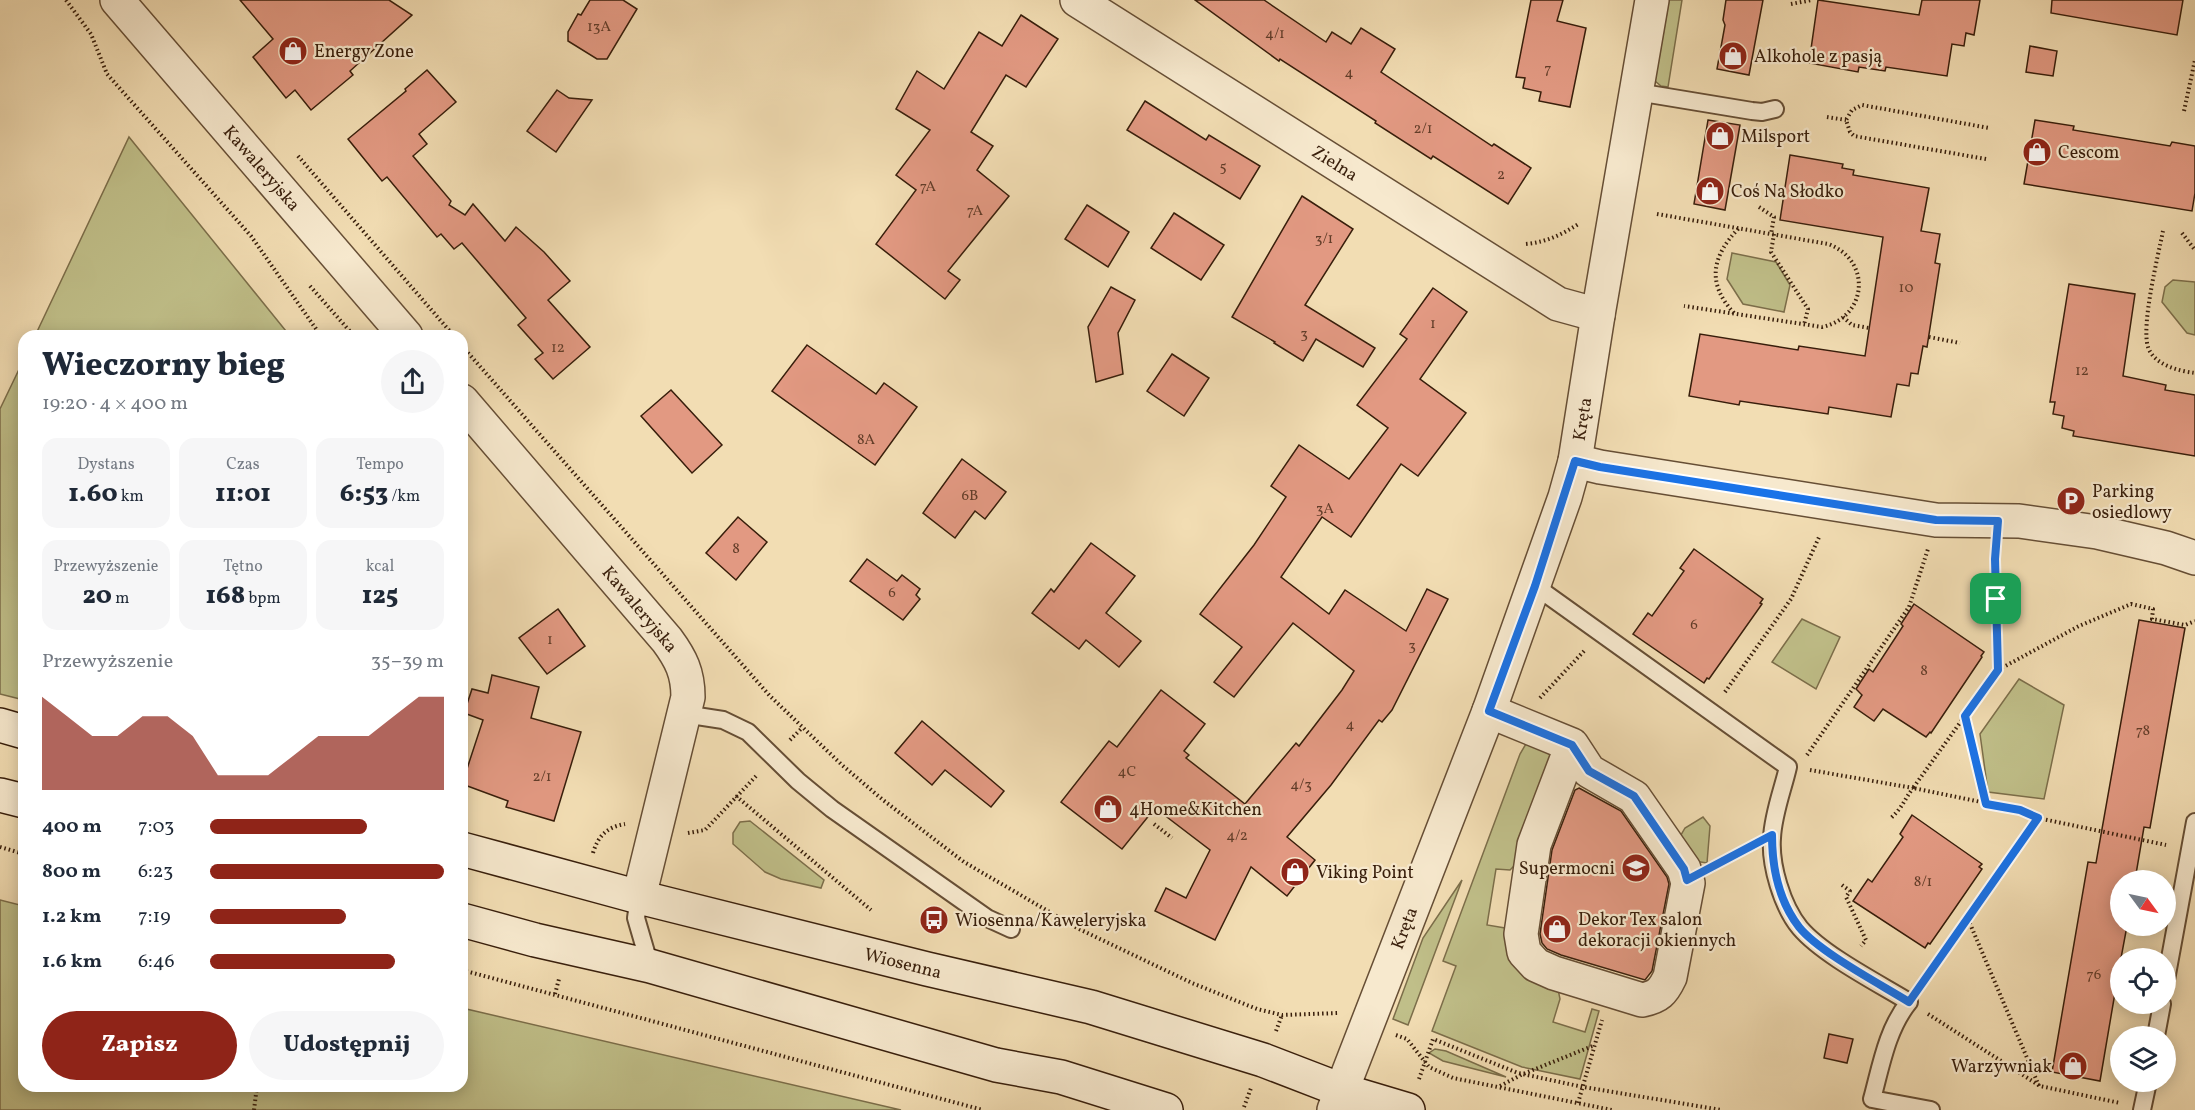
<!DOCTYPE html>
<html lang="pl">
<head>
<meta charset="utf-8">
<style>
  body { margin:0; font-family:Vollkorn,serif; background:#f6f6f7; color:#1f2937; height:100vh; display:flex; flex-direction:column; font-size:22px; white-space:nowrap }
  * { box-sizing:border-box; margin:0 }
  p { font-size:20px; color:#747a83 }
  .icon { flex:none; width:33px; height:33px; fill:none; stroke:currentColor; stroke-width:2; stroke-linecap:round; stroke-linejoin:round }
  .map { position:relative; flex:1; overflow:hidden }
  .panel { position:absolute; left:18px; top:330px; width:450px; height:762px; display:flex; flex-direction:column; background:#fff; border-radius:18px; box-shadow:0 3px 15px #0003 }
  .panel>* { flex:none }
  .needle { width:39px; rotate:123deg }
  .fabs { position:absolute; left:2110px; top:870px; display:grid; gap:12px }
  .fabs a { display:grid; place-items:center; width:66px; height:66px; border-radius:50%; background:#fff; box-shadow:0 3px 15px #0003; font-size:30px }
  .pin { position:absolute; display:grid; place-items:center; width:51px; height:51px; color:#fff; margin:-26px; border-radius:12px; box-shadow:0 3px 9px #0006 }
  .round { display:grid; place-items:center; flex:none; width:63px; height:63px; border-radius:32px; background:#f6f6f7 }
  .summary { display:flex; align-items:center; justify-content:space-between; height:102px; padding:0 24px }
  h1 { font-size:33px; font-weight:800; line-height:45px }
  .metrics { display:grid; grid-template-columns:repeat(3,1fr); gap:9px; height:102px; padding:6px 24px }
  .metrics div { display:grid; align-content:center; border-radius:15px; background:#f6f6f7; text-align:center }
  .metrics b { font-size:26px; font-weight:800 }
  .metrics small { font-size:16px; font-weight:400 }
  .metrics p { font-size:16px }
  .chart { height:168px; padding:12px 24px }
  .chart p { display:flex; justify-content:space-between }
  .chart svg { width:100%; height:108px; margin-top:6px; fill:#8f2418; opacity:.7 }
  .action { display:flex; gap:12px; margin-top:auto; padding:12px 24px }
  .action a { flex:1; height:69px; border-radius:36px; background:#8f2418; color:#fff; font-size:24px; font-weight:800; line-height:69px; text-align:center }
  .action a+a { background:#f6f6f7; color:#1f2937 }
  ul { padding:0 24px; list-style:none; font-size:20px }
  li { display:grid; grid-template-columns:96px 72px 1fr; align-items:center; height:45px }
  li i { height:15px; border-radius:8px; background:#8f2418 }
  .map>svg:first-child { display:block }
</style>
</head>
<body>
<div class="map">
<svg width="2195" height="1110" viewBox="0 0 2195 1110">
  <rect width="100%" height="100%" fill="#f2ddb3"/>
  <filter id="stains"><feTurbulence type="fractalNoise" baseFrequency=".00333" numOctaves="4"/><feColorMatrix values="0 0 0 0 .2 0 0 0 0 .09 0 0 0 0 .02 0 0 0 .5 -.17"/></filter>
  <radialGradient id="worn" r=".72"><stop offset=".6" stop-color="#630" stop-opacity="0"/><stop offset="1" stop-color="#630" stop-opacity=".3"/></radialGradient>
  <g fill="#c0bf89" stroke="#7c6e4a" stroke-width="1.5">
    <polygon points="1669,0 1682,0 1668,87 1661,86 1655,81"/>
    <polygon points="129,137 290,336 35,336"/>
    <polygon points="1732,253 1776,262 1790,285 1784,312 1743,304 1727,279"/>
    <polygon points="2173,280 2195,282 2195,335 2187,333 2162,302 2165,287"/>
    <polygon points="24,359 24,700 0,694 0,409"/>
    <polygon points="1802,619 1840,637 1816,689 1772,662"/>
    <polygon points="2019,679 2064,705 2044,799 1988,792 1980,734"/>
    <polygon points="1527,742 1550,754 1553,761 1517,863 1510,870 1496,869 1487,925 1505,928 1558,989 1560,999 1553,1022 1585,1032 1592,1009 1599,1011 1580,1079 1522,1067 1432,1031 1456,966 1443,961 1520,754"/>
    <polygon points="1703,817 1710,826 1707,863 1694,861 1682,843 1681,835 1685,828"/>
    <polygon points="750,821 824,880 821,888 781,879 765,872 733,844 733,833 740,822"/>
    <polygon points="1462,880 1408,1025 1393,1019 1423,938"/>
    <polygon points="0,900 24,906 24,1086 462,1086 462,1008 901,1110 0,1110"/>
    <polygon points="1435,1049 1446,1051 1506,1077 1443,1061 1429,1053"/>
  </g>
  <g fill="#e29982" stroke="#381e0b" stroke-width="1.5">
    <polygon points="240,0 389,0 412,15 350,71 353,75 311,110 295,90 286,98 253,57 273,39"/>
    <polygon points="590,0 623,0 637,9 607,59 597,59 568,41 568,32 578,14 581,15"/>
    <polygon points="1195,0 1264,0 1326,42 1332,32 1351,44 1361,28 1395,49 1381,72 1492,146 1494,144 1531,168 1508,204 1433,156 1431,159 1375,123 1376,121 1280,59 1279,61"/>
    <polygon points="1531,0 1563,0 1557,21 1586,28 1570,107 1539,101 1541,92 1523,88 1525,78 1516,77"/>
    <polygon points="1726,0 1763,0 1749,75 1717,69 1725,25 1723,20"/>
    <polygon points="1818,0 1919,15 1922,0 1980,0 1974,35 1966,33 1964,46 1952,44 1947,76 1886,67 1885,71 1859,67 1858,72 1809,63"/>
    <polygon points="2052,0 2183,0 2177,35 2051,13"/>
    <polygon points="1021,15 1058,39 1026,87 1006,75 971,132 993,146 977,170 1009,196 948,271 960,280 945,299 876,244 916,190 896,175 930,130 896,109 917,71 944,89 979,32 1002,46"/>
    <polygon points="2030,46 2057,51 2053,76 2026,72"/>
    <polygon points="427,70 456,102 419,134 427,144 413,156 451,201 449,205 465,215 473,204 505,241 516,227 544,252 570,281 548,300 590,347 553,379 535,359 543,353 518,325 526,318 462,243 454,249 441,234 437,237 387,177 382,181 348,139 406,91 405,89"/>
    <polygon points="557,90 569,98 592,100 556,152 527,131"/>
    <polygon points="1145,101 1206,140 1209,135 1260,166 1240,199 1127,130"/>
    <polygon points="1708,120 1740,125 1725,210 1694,204"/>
    <polygon points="2035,120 2074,126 2073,130 2170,146 2172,142 2195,146 2195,193 2192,211 2024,184"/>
    <polygon points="1790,155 1843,164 1842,168 1854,170 1853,175 1929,188 1921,231 1940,234 1935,263 1940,264 1927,347 1923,346 1918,374 1911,373 1909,386 1897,384 1891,417 1829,407 1828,414 1740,401 1739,405 1689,396 1700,334 1798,350 1799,346 1865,356 1883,237 1780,220"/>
    <polygon points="1302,196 1353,229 1305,305 1375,348 1363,367 1316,339 1303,361 1274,343 1275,342 1232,317"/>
    <polygon points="1087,205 1129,232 1108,267 1065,239"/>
    <polygon points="1174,213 1224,245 1201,280 1151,248"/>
    <polygon points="2069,284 2135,294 2123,376 2166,385 2165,390 2195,395 2195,456 2073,436 2074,431 2062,428 2064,416 2053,414 2055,402 2050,402"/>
    <polygon points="1111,287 1135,300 1118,333 1123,374 1096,382 1088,327"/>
    <polygon points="1433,288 1467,312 1420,379 1466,413 1418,476 1401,464 1351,537 1322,517 1281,577 1329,614 1345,590 1406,631 1427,589 1448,599 1392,710 1382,722 1379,720 1331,785 1287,837 1315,860 1287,896 1251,867 1215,940 1155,911 1166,888 1186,898 1210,850 1155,808 1122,849 1061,802 1109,741 1117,747 1161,690 1205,724 1184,751 1189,755 1186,758 1245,804 1296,743 1299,746 1342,690 1354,671 1293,623 1234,697 1214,682 1242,647 1200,614 1254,545 1286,497 1271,486 1299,445 1349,479 1388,428 1357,405 1407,339 1400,334"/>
    <polygon points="807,345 876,394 884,383 917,407 875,465 772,391"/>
    <polygon points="1172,354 1209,378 1184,416 1147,391"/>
    <polygon points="671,390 722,445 692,473 641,416"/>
    <polygon points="962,459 1006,492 985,519 975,511 955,538 923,513"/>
    <polygon points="738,517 767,542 736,580 706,553"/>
    <polygon points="1091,543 1135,576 1106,613 1141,641 1119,667 1086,640 1079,649 1032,613 1051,589 1054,592"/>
    <polygon points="1694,549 1763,599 1760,603 1762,604 1709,679 1707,678 1704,683 1633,634 1648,613 1652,616 1684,571 1680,568"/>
    <polygon points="867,559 897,581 902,575 920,589 916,595 920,599 903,620 850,581"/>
    <polygon points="1914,604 1984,652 1981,656 1982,657 1931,733 1930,732 1926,737 1883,709 1874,721 1854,707 1862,695 1856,689 1869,669 1873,672 1903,626 1901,624"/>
    <polygon points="558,609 585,646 547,674 519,638"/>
    <polygon points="2139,620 2185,628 2150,828 2144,827 2135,880 2121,880 2121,926 2127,926 2121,958 2121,981 2117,981 2100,1081 2052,1072 2088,862 2096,863"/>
    <polygon points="492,675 539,687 531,718 581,732 554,821 506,807 508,801 462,784 483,720 464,713 472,689 488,693"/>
    <polygon points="922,721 1004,791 991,807 945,770 932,785 895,753"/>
    <polygon points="1579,788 1621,811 1667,877 1669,884 1652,971 1645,980 1561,955 1547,949 1542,943 1540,934 1552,850 1575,790"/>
    <polygon points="1912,815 1982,864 1979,867 1982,869 1953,911 1930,944 1928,943 1925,948 1853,901 1868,879 1872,882 1903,837 1900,834"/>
    <polygon points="1829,1034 1853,1039 1847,1063 1824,1058"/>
  </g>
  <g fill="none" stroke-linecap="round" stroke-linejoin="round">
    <g stroke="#664e35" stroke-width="20">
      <g id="service">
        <polyline points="1637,92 1752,111 1762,112 1775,109"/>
        <path d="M 1535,586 L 1788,767 C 1783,789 1773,814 1772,838 C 1770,865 1782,906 1800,928 C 1823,955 1878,983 1909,1002 C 1887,1029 1881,1066 1872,1099 L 1931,1110"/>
        <polyline points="684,714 723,720 748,732 798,781 832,809 987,918 1011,929"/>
        <polyline points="639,897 636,918 650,966"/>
        <polyline points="2166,980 2195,822"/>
        <polyline points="2156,1036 2162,1004"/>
        <polyline points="2142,1110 2148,1082"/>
      </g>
    </g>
    <g stroke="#664e35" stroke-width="36">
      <g id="minor">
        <polyline points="117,0 406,336"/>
        <polyline points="1077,0 1558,304 1598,315"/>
        <path d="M 462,401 L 667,640 C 681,659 688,673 688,697 L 639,897"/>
        <polyline points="1575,461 1600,467 1936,520 2019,521 2097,532 2166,548 2195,558"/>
        <path d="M 1489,711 L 1572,745 L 1589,771 L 1634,797 L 1684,869 L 1688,883 L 1670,977 C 1663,992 1658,997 1642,1000 L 1554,973 L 1536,965 L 1524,952 L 1521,934 L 1534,845 L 1572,745"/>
        <polyline points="1334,1110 1489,711 1565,497 1575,461 1598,315 1652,0"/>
      </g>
    </g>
    <g stroke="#381e0b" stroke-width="36">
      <g id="secondary">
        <polyline points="0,725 24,732"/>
        <polyline points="0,795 24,801"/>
        <polyline points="462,849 639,897 927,969 1091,1007 1263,1060 1341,1090 1408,1110"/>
        <polyline points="462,920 535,940 650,966 996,1065 1061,1077 1166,1110"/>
      </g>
    </g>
    <g stroke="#381e0b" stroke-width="4" stroke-dasharray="1.5 3" stroke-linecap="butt">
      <polyline points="66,0 91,34 107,74 251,236 321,336"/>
      <polyline points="1791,4 1812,0"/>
      <polyline points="2184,111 2195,60"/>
      <polyline points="1827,117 1846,120"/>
      <polyline points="298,156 454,336"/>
      <polyline points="1986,159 1854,136 1850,132 1846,120 1852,110 1862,105 1989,128"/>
      <polyline points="1759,207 1774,217 1771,234"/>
      <path d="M 1657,214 L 1828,244 C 1872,260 1868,317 1822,327 L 1684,306"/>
      <path d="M 2163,231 C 2158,256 2141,325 2148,347 C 2154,365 2179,371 2195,373"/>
      <polyline points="2182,233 2195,250"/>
      <polyline points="1774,234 1771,252 1808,309 1804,325"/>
      <path d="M 1526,244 C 1547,242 1563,234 1580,223"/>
      <polyline points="310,286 354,336"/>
      <path d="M 1734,313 C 1706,283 1712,256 1739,228"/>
      <polyline points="1843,317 1852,325 1869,328"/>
      <polyline points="1929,337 1960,343"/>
      <polyline points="462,346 770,696 842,765 883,800 964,862 1077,928 1192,983 1257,1009 1282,1015 1339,1013"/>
      <polyline points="1995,552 1998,670 1913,788 2020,810 2038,818 2166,845"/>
      <polyline points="1998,670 2079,626 2131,604 2153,609 2152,619 2185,625 2195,621"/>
      <polyline points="1725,692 1791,599 1820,535"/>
      <polyline points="1540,698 1584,651"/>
      <polyline points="1965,717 1985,803"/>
      <polyline points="790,740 802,728"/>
      <polyline points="1807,755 1909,607 1928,549"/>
      <path d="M 1810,770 L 1913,788 C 1904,800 1903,807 1891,818"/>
      <polyline points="736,796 871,910"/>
      <polyline points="1154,824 1172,838"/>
      <polyline points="688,833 705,830 758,774"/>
      <polyline points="0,847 24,854"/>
      <path d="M 593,853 C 598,836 607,827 625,824"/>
      <polyline points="1714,866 1747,848"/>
      <polyline points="1842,885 1850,891 1846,897 1866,940 1861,946"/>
      <polyline points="1968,919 2039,1086"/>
      <polyline points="462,970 983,1110"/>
      <polyline points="1923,982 2038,818"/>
      <polyline points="555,994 559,979"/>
      <polyline points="1928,1014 2040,1086 2120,1103"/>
      <polyline points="1276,1031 1282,1015"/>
      <polyline points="1396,1035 1407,1039 1429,1067 1453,1078 1612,1110"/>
      <polyline points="1419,1079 1433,1039 1518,1073 1583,1087 1722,1110"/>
      <polyline points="1500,1086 1523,1074 1595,1045"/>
      <polyline points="1578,1103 1602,1020"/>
      <polyline points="1244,1107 1251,1088"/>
      <polyline points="254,1110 257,1086"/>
    </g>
    <use href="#service" stroke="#f7e9ce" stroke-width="16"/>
    <use href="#minor" stroke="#f7e9ce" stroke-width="33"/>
    <use href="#secondary" stroke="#f7e9ce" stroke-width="33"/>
  </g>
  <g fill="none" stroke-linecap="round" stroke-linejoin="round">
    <g stroke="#fff" stroke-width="12">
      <path id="route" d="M 1575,461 L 1600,467 L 1936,520 L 1998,521 L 1995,559 L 1998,670 L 1965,716 L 1986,804 L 2020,810 L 2038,818 L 1909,1002 C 1880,984 1819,952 1799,927 C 1779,901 1772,867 1772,835 L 1687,880 L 1684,869 L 1634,796 L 1589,771 L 1572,745 L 1489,711 L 1535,586 Z"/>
    </g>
    <use href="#route" stroke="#1a73e8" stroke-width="8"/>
  </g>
  <defs>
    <g id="shop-disc" transform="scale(1.5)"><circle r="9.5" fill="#8f2418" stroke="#f7e9ce"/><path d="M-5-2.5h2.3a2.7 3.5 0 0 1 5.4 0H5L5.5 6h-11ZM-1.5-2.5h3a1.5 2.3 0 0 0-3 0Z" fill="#fff"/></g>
    <g id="parking-disc" transform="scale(1.5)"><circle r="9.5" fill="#8f2418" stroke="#f7e9ce"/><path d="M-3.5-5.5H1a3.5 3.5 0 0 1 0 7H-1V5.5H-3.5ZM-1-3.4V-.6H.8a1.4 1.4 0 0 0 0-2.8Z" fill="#fff"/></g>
    <g id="school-disc" transform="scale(1.5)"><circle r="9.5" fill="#8f2418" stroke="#f7e9ce"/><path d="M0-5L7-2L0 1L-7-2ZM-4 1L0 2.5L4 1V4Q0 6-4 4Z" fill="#fff"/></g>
    <g id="bus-disc" transform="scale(1.5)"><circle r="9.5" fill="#8f2418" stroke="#f7e9ce"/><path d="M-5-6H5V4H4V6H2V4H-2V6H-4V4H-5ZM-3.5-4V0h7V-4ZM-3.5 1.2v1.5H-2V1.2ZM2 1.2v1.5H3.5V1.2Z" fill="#fff"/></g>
  </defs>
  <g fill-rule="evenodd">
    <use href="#shop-disc" x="293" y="51"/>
    <use href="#shop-disc" x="1733" y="56"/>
    <use href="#shop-disc" x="1720" y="136"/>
    <use href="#shop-disc" x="2037" y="152"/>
    <use href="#shop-disc" x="1710" y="191"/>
    <use href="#parking-disc" x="2071" y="501"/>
    <use href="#shop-disc" x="1108" y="809"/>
    <use href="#school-disc" x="1636" y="868"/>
    <use href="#shop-disc" x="1295" y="872"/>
    <use href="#bus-disc" x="934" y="920"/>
    <use href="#shop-disc" x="1557" y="929"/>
    <use href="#shop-disc" x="2073" y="1066"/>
  </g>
  <g text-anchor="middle" stroke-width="4.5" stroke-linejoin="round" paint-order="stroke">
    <g font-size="15" fill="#623d29">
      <text x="599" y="31">13A</text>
      <text x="1275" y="38">4/1</text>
      <text x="1548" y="73">7</text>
      <text x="1349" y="77">4</text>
      <text x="1423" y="133">2/1</text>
      <text x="1223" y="171">5</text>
      <text x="1501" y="179">2</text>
      <text x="928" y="191">7A</text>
      <text x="975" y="215">7A</text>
      <text x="1324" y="243">3/1</text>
      <text x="1906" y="292">10</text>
      <text x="1433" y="328">1</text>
      <text x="1304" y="338">3</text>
      <text x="558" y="352">12</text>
      <text x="2082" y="375">12</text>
      <text x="866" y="444">8A</text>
      <text x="970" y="500">6B</text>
      <text x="1325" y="513">3A</text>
      <text x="736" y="553">8</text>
      <text x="892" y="597">6</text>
      <text x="1694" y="629">6</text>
      <text x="550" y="644">1</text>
      <text x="1412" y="650">3</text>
      <text x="1924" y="675">8</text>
      <text x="1350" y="729">4</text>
      <text x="2143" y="735">78</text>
      <text x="1127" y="776">4C</text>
      <text x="542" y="781">2/1</text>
      <text x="1301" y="789">4/3</text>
      <text x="1237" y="840">4/2</text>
      <text x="1923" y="886">8/1</text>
      <text x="2094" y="979">76</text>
    </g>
    <g font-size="18" fill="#381e0b" stroke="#f7e9ce" text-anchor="start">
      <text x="314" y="57">Energy Zone</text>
      <text x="1754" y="62">Alkohole z pasją</text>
      <text x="1741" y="142">Milsport</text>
      <text x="2058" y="158">Cescom</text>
      <text x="1731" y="197">Coś Na Słodko</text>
      <text x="2092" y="497">Parking<tspan x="2092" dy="21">osiedlowy</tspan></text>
      <text x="1129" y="815">4Home&amp;Kitchen</text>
      <text x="1615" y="874" text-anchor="end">Supermocni</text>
      <text x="1316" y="878">Viking Point</text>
      <text x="1578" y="925">Dekor Tex salon<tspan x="1578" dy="21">dekoracji okiennych</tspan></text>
      <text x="955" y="926">Wiosenna/Kaweleryjska</text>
      <text x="2052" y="1072" text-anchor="end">Warzywniak</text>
    </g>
    <g font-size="18" fill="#381e0b" stroke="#f7e9ce">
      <text transform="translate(1335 163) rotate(32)" y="6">Zielna</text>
      <text transform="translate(262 168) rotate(49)" y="6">Kawaleryjska</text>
      <text transform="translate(1582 419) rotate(-81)" y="6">Kręta</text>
      <text transform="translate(640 609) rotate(50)" y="6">Kawaleryjska</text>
      <text transform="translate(1404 928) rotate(-69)" y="6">Kręta</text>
      <text transform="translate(903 963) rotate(14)" y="6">Wiosenna</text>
    </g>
  </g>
  <rect width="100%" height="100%" filter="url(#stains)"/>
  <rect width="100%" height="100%" fill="url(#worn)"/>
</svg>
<div class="fabs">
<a><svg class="needle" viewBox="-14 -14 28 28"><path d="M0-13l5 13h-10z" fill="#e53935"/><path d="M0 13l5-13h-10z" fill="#747a83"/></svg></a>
<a><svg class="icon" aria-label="locate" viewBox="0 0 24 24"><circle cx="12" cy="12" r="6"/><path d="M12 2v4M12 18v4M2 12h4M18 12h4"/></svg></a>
<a><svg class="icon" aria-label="layers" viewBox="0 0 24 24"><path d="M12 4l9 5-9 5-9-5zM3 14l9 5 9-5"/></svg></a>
</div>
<div class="pin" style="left:1996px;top:599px;background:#1e9e55"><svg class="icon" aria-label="arrive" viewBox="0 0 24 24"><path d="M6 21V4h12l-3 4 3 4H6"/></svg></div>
<section class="panel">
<div class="summary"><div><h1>Wieczorny bieg</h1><p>19:20 · 4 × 400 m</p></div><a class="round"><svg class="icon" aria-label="share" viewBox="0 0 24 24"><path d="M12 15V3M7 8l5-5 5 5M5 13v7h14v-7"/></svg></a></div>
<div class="metrics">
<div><p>Dystans</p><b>1.60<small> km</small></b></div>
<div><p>Czas</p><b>11:01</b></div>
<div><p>Tempo</p><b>6:53<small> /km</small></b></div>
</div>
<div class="metrics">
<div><p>Przewyższenie</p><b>20<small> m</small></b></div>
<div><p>Tętno</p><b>168<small> bpm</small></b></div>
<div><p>kcal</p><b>125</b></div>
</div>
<div class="chart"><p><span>Przewyższenie</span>35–39 m</p>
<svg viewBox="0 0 160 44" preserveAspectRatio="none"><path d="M0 44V6L10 14L20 22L30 22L40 14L50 14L60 22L70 38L80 38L90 38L100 30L110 22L120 22L130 22L140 14L150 6L160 6V44z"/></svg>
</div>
<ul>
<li><b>400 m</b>7:03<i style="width:67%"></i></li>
<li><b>800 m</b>6:23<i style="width:100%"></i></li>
<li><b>1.2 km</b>7:19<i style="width:58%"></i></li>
<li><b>1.6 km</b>6:46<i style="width:79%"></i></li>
</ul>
<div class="action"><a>Zapisz</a><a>Udostępnij</a></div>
</section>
</div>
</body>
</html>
